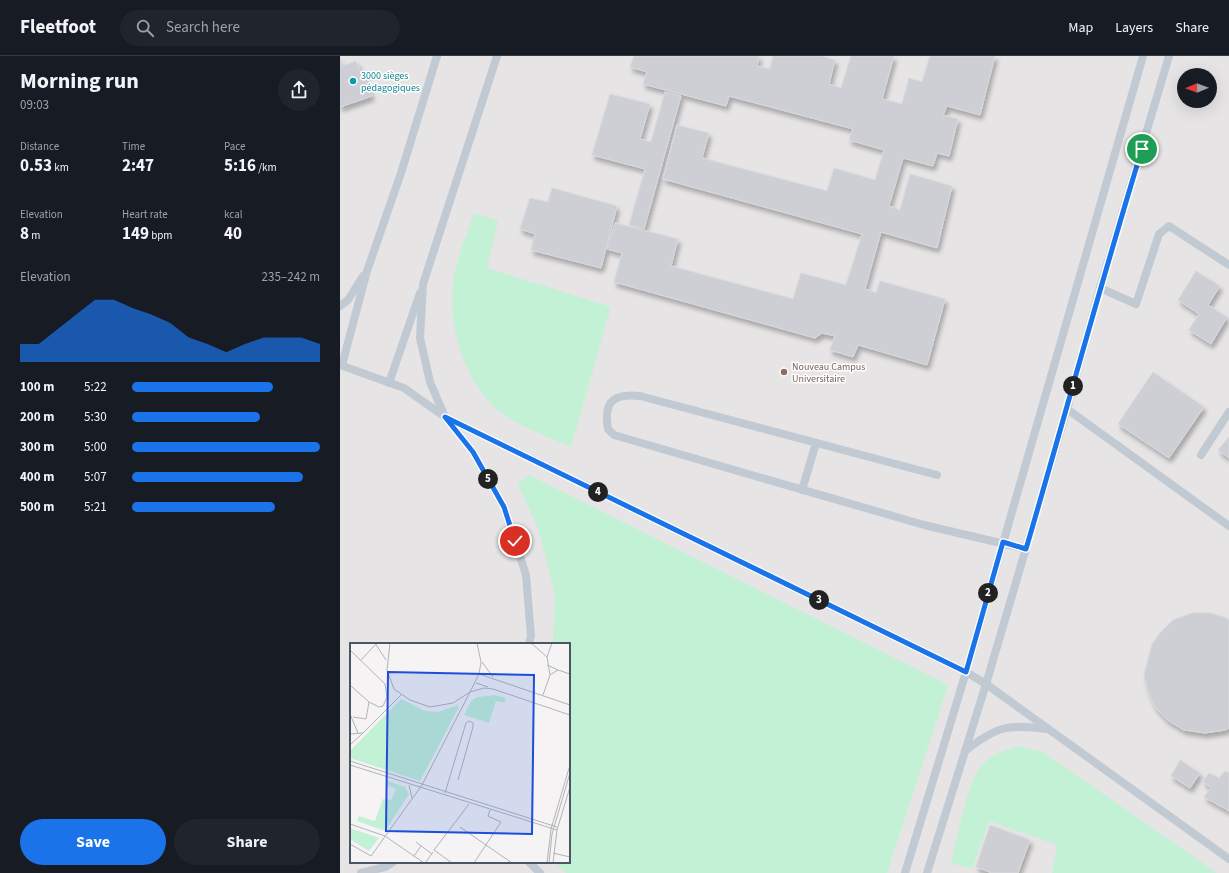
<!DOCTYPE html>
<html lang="en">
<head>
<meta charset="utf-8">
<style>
  body { margin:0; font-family:"Source Sans 3",sans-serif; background:#20242c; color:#f1f3f6; height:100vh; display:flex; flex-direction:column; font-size:15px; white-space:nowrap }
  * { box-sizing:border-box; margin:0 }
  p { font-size:13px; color:#9ea1a6 }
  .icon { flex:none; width:22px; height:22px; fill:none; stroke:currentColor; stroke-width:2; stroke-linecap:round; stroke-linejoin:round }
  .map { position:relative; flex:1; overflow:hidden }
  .details { display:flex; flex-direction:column; background:#171b24; width:340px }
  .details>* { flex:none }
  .needle { width:26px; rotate:269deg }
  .tools { position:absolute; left:837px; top:12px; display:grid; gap:8px }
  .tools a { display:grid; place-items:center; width:40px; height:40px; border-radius:50%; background:#171b24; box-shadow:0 4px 16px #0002; font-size:20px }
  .pin { position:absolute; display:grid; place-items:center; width:34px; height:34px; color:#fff; margin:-17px; border:2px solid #fff; border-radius:50%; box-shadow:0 1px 4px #0007 }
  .km { position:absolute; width:20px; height:20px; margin:-10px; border-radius:50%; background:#222; color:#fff; font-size:11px; line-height:20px; text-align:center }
  .round { display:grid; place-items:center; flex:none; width:42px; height:42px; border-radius:21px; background:#20242c }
  .summary { display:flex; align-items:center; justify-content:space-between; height:68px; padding:0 20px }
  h1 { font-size:22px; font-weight:700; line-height:30px }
  .metrics { display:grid; grid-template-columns:repeat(3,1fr); gap:6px; height:68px; padding:4px 20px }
  .metrics div { display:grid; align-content:center }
  .metrics b { font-size:17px; font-weight:700 }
  .metrics small { font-size:11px; font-weight:400 }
  .metrics p { font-size:11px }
  .chart { height:112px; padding:8px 20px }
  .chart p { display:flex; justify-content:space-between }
  .chart svg { width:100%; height:72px; margin-top:4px; fill:#1a73e8; opacity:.7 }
  .button { display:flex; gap:8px; margin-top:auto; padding:8px 20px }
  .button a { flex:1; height:46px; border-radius:24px; background:#1a73e8; color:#fff; font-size:16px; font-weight:700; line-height:46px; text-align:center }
  .button a+a { background:#20242c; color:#f1f3f6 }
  ul { padding:0 20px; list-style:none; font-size:13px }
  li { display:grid; grid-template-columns:64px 48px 1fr; align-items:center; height:30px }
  li i { height:10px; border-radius:5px; background:#1a73e8 }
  header { display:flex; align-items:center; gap:24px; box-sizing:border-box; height:56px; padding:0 20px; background:#171b24; border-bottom:1px solid #363941 }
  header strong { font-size:19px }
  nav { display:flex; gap:22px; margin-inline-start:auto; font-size:14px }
  .search { width:280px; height:36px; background:#20242c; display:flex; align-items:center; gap:10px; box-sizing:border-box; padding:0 14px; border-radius:22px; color:#9ea1a6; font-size:15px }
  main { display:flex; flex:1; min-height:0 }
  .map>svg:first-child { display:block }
</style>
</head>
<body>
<header>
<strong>Fleetfoot</strong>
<div class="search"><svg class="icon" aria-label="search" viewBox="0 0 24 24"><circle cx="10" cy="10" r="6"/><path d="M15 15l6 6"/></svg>Search here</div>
<nav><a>Map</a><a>Layers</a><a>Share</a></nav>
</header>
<main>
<section class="details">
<div class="summary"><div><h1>Morning run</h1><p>09:03</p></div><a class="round"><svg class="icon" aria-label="share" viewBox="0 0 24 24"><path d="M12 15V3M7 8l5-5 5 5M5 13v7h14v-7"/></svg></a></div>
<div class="metrics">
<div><p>Distance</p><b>0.53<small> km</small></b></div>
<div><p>Time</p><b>2:47</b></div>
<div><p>Pace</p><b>5:16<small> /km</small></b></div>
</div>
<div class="metrics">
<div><p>Elevation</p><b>8<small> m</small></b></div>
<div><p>Heart rate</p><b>149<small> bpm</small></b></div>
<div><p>kcal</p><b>40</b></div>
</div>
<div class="chart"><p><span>Elevation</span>235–242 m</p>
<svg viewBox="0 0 160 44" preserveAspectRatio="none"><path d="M0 44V33L10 33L20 24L30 15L40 6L50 6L60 11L70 15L80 20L90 29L100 33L110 38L120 33L130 29L140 29L150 29L160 33V44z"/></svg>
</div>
<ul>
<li><b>100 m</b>5:22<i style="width:75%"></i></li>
<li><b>200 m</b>5:30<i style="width:68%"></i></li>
<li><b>300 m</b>5:00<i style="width:100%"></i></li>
<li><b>400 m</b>5:07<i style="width:91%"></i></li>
<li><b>500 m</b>5:21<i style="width:76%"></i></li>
</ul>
<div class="button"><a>Save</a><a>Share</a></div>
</section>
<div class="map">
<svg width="889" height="817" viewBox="0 0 889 817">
  <defs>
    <filter id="shadow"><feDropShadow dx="2.5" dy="4.5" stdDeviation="2" flood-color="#0004"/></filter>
  </defs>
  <rect width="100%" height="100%" fill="#f5f3f3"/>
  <path fill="#e6e4e5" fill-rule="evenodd" d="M 0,0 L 889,0 L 889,817 L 0,817 ZM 844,19 L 870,19 L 870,45 L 844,45 ZM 11,588 L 229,588 L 229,806 L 11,806 Z"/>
  <g fill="#c3f1d5">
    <path d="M 134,157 L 158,165 L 147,212 L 271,251 L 231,391 C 209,381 171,367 153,350 C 121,318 107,265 114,220 C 118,199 127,177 134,157 Z"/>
    <polygon points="189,419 608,629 547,817 226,817 214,806 229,806 229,588 213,588 215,538 199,475 178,428"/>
    <path d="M 679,690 L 703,696 L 877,817 L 712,817 L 717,789 L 649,765 L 632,813 L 611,807 C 616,786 628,724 641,710 C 651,699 665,694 679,690 Z"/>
  </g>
  <g fill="#cdcfd5" stroke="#d7d9de" filter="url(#shadow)">
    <polygon points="294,0 419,0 417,10 430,13 433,0 481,0 495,4 489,28 501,32 511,0 554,0 542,43 562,48 569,22 582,26 590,0 655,0 640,59 607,50 603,59 618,63 609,100 597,97 593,110 563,102 549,150 560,154 570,118 612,130 597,192 541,176 525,233 536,237 540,225 605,243 587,309 518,289 513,301 490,294 495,280 482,277 475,282 274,226 282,197 267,193 275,167 338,183 331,210 453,243 461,217 506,229 522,178 323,123 337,69 369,77 362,102 487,135 494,112 535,124 544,94 509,84 513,73 389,40 386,50 303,28 307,16 290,11"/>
    <polygon points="0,2 3,10 16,5 32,40 0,51"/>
    <polygon points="325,36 341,40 304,173 289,169 305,113 252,99 270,38 310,48 300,83 311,86"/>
    <polygon points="212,132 277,150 261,212 191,194 195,178 180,173 190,142 208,146"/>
    <polygon points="856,215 880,230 868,249 887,261 871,288 849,274 859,258 838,244"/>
    <polygon points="813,316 864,351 829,402 778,368"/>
    <polygon points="889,381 889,402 878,394"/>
    <polygon points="852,557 870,557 884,561 889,564 889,672 885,674 865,677 844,674 827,664 815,651 808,635 804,619 812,588 820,577 833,564"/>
    <polygon points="840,704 860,717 850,732 831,720"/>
    <polygon points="885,715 889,717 889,755 864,741 871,732 863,725 869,717 879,722"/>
    <polygon points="650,769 690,784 678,817 652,817 636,811"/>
  </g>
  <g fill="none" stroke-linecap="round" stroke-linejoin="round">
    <g stroke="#c1cad2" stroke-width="8">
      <polyline points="157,0 83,228 80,282 90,326 105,361 626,616 646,628 889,803"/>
      <polyline points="760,232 796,248 819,178 829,170 889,209"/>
      <polyline points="0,250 8,244 23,220"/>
      <polyline points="0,309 64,332 105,361 133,396 164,451 186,519 191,580 189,588"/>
      <polyline points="2,309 27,215 61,117 97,0"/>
      <polyline points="49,327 80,237"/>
      <polyline points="727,353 889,470"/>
      <polyline points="861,399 889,356"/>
      <path d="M 597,419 L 300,340 C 274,337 263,345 268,373 L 274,379 L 584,469 L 686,493"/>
      <polyline points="462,434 476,387"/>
      <path d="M 625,695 C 657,670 667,668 707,673"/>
      <polyline points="189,806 200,817"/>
      <polyline points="21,817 45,811 53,806"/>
      <polyline points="565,817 626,616 803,0"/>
      <polyline points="587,817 646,628 727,353 760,232 829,0"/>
    </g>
  </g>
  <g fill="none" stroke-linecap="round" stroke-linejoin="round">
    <g stroke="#fff" stroke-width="8">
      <path id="route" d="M 175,485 L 164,451 L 133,396 L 105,361 L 626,616 L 663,486 L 686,493 C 725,360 761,226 802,93"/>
    </g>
    <use href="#route" stroke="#1a73e8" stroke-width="5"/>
  </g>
  <circle fill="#0f9aa8" stroke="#fff" stroke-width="1.5" cx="13" cy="25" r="4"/>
  <circle fill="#8d6e63" stroke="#fff" stroke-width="1.5" cx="444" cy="316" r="4"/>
  <g text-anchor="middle" stroke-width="3" stroke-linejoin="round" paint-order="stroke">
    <g font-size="10" fill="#0d838f" stroke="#fff" text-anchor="start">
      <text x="21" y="23">3000 sièges<tspan x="21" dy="12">pédagogiques</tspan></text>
    </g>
    <g font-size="10" fill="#785e54" stroke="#fff" text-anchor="start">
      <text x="452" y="314">Nouveau Campus<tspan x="452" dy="12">Universitaire</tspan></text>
    </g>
  </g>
  <g transform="translate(10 587)">
    <rect width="220" height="220" fill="#f5f3f3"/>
    <path d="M 145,52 L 156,55 L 154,60 L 146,58 L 139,80 L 114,72 L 121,58 L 127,54 ZM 51,56 L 75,68 L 88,69 L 107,62 L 109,64 L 70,138 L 0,115 L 0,108 ZM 38,138 L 55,144 L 59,151 L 35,188 L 7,178 L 9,173 L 25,178 L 33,156 L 41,157 L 46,146 L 37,142 ZM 0,185 L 29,195 L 19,208 L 0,196 Z" fill="#c3f1d5"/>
    <path fill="none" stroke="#b1b4b9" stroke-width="1" d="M 25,0 L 36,17M 40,0 L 37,27 L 44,46 L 60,57 L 80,64 L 103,60 L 120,49 L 129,31 L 131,19 L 127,0M 181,0 L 197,14M 0,7 L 35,41 L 37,54 L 33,63 L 29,64 L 19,59M 11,17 L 26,1M 132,19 L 143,34M 197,22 L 208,27M 129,31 L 220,62M 200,32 L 208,27 L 220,31M 126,40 L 138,44M 0,42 L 19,59 L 16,76 L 3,74M 193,52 L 200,32 L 197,14 L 202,0M 0,71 L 8,90M 13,90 L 51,52M 0,91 L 13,90 L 0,102M 0,118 L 207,184M 0,122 L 207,187M 59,142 L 62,155M 95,150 L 116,80 L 119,78 L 123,80 L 123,84 L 108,137M 0,181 L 35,193 L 74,220M 110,184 L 162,220M 66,199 L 82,211M 0,201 L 21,213 L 72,142 L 120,49 L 134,45 L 143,46 L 220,72M 203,210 L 220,214M 64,213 L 71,203M 75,220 L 83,209M 102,220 L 84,207 L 119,161M 124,220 L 151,179 L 138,173 L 140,167M 197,220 L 201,186 L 220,122M 199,220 L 202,191 L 220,130M 203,220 L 207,187 L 220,144"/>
    <path fill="#1d4ed8" fill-opacity="0.15" stroke="#1d4ed8" stroke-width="2" d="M 38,29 L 184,32 L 182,191 L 36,188 Z"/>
    <rect width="220" height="220" fill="none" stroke="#4a5661" stroke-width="2"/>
  </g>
</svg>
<div class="tools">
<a><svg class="needle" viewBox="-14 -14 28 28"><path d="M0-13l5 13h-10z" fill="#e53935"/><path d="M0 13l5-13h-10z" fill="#9ea1a6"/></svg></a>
</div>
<div class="pin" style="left:802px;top:93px;background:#1e9e55"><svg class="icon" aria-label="arrive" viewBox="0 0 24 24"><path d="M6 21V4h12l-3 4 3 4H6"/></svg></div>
<div class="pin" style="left:175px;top:485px;background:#d93025"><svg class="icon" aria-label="check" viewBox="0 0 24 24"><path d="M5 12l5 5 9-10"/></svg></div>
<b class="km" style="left:733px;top:330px">1</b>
<b class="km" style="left:648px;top:537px">2</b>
<b class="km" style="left:479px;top:544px">3</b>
<b class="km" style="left:258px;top:436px">4</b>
<b class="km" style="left:148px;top:423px">5</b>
</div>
</main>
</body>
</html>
